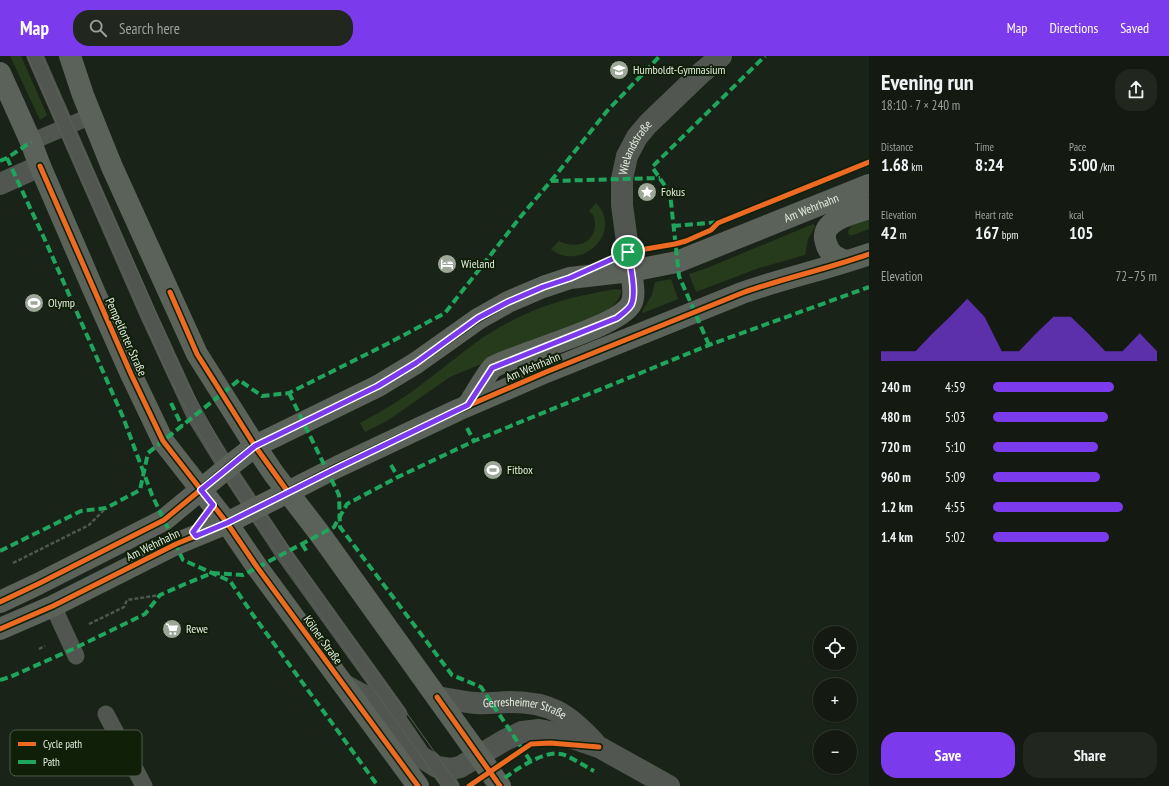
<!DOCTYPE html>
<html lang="en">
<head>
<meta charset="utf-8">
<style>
  body { margin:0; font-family:"PT Sans Narrow",sans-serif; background:#21271f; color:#f1f3f6; height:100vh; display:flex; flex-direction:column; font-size:15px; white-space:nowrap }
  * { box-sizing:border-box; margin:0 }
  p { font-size:13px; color:#9da19f }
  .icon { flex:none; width:22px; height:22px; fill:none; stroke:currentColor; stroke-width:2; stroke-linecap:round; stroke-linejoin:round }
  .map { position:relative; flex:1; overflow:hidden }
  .sheet { display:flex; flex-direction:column; background:#141a11; width:300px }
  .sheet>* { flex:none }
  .controls { position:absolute; left:813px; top:570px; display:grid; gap:8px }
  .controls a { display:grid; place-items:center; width:44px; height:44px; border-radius:50%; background:#141a11; box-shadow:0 1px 3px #0004,0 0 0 1px #333831; font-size:20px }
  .pin { position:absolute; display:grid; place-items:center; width:34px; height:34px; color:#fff; margin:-17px; border:2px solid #fff; border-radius:50%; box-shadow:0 1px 4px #0007 }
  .round { display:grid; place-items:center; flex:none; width:42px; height:42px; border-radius:16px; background:#21271f }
  .overview { display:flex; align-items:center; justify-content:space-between; height:68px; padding:0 12px }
  h1 { font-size:22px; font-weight:700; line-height:30px }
  .figures { display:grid; grid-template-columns:repeat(3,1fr); gap:6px; height:68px; padding:4px 12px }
  .figures div { display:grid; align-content:center }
  .figures b { font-size:17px; font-weight:700 }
  .figures small { font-size:11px; font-weight:400 }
  .figures p { font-size:11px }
  .chart { height:112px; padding:8px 12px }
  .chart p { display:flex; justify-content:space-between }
  .chart svg { width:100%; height:72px; margin-top:4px; fill:#7c3aed; opacity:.7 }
  .action { display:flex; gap:8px; margin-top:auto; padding:8px 12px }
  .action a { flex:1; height:46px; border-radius:16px; background:#7c3aed; color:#fff; font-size:16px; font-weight:700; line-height:46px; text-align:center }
  .action a+a { background:#21271f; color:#f1f3f6 }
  ul { padding:0 12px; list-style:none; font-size:13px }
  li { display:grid; grid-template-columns:64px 48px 1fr; align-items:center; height:30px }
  li i { height:10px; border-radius:5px; background:#7c3aed }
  header { display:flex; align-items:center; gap:24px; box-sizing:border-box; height:56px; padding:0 20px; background:#7c3aed; color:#fff }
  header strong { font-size:19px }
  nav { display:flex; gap:22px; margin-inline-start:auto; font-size:14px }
  .search { width:280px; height:36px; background:#21271f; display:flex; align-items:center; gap:10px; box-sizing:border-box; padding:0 14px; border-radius:16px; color:#9da19f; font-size:15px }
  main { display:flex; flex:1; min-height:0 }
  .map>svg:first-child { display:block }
</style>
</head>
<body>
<header>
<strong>Map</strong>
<div class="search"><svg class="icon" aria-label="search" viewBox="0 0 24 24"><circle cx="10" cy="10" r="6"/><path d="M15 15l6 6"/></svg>Search here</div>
<nav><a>Map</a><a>Directions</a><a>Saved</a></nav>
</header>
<main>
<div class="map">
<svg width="869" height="730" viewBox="0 0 869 730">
  <rect width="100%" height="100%" fill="#1a2317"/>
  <g fill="#253b1c">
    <polygon points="10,0 21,0 47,59 40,64"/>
    <path d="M 596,147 C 625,177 579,217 551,193 L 559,185 C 574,193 594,189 595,169 C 595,163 594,159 589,155 Z"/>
    <polygon points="869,160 869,173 853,179 849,179 848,175 854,167"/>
    <polygon points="813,168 814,168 815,171 808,183 805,199 759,212 696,236 689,218 707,212"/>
    <polygon points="671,223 678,243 643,257 642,255 652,239 655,226"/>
    <path d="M 616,233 L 621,234 C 621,246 608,254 600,259 L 450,321 L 387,365 L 365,376 L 360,367 C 382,355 403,343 422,328 C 451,307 477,282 509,266 C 543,248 578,239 616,233 Z"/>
  </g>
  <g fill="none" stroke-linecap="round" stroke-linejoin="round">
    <g stroke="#50564e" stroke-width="2.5" stroke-dasharray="4 2" stroke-linecap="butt">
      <polyline points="13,507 89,469 106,452"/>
      <polyline points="89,568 124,551 127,544 160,539"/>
      <polyline points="39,593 45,590"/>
    </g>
    <g stroke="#515650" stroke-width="17">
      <polyline points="35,0 148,258 195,360 227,412 284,498 399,658"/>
      <polyline points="31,86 91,60"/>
      <polyline points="53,550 76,600"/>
      <polyline points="106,658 144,730"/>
      <polyline points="432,704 451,730"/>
    </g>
    <g stroke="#515650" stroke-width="22">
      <polyline points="0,128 40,110"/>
      <path id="s1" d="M 631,215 L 622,149 L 622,123 L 627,100 L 637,81 L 648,68 L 701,17 L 721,0"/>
      <polyline points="344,629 388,653 420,700 437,711 451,713 460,711 505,684 522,676 539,674 561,678 599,691 669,730"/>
      <path id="s2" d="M 437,641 C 450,643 463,646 476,647 C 488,648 499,646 511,646 C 550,646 568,658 594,686"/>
    </g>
    <g stroke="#5b6259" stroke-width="22">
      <polyline points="70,0 83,39 112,111 197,298 255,390 274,418 320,478 479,700 500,730"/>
      <polyline points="0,17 31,86 40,110 94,235 131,318 163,385 227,467 257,511 418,730"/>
      <path d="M 846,205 C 836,202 829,198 826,187 C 818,164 853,158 869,152"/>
      <path d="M 468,349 C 473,342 488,315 493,311 C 521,296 619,271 631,248 C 636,239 632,225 631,215"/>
      <path id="s3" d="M 0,546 L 38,528 L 164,464 L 227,412 L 255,390 L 378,330 L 416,307 L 478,263 L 508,246 L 543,231 L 570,222 L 631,215 L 677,206 L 869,129"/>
      <path d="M 0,573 L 53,550 L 176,488 L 227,467 L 337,411 L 458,354 L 546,316 L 742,237 C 784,222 827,213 869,198"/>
    </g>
    <g stroke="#5a5f58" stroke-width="1">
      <path d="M 27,0 L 168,319 C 192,366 218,412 248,456 L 442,730"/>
      <polyline points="42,0 188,329 232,408 290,494 459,730"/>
    </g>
    <g stroke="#20a55d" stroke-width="4" stroke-dasharray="8 4" stroke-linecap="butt">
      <polyline points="7,102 45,184 123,361 152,439 183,504 230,525 253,559 378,730"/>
      <polyline points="0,105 7,102 31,86"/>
      <polyline points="551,125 607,55 660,0"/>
      <polyline points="673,170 719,166"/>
      <polyline points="709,289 679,220 670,137 652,111 765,0"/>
      <polyline points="289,337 339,439 340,471 452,619 481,631 531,706"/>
      <polyline points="171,347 182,370"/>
      <polyline points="467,372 474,385"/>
      <polyline points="391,409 398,421"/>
      <polyline points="302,488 307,496"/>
      <polyline points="0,495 81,455 106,452 140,434 148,397 239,324 262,340 289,337 387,288 445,257 522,159 551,125 660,122"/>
      <polyline points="0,624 10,621 73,593 145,558 160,539 185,528 212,517 243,519 334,471 347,448 398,421 474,385 709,289 869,231"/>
      <path d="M 495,729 C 510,718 541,694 561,698 C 568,699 586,711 594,715"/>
    </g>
    <g stroke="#0f1f08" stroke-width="8">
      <g id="cycleway">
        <polyline points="40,110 131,318 163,385 227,467 257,511 418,730"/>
        <polyline points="170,236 197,298 255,390 288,436"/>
        <polyline points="0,546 38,528 164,464 227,412 255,390 378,330 416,307 478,263 508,246 543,231 570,222 628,196 675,188 686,185 711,174 718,167 869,106"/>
        <path d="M 0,573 L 53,550 L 176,488 L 227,467 L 337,411 L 458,354 L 546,316 L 742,237 C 784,222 827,213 869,198"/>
        <polyline points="437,641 500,730"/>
        <polyline points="469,730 531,688 550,687 599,691"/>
      </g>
    </g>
    <use href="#cycleway" stroke="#ed6a23" stroke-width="5"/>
  </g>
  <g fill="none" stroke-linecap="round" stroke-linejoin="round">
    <g stroke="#fff" stroke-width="8">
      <path id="route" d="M 628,196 C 630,209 637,237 631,249 C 628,254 622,258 617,262 L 492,312 L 468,349 L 337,412 L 227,467 L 196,480 L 193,476 L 213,449 L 201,434 L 255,390 L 378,330 L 416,307 L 478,262 L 508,246 L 543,231 L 570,222 Z"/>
    </g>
    <use href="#route" stroke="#7c3aed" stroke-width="5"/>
  </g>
  <defs>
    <g id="school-disc" transform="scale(1)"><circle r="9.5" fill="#9ca798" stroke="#0f1f08"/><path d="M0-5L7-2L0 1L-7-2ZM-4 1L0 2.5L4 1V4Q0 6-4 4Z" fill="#fff"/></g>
    <g id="sight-disc" transform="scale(1)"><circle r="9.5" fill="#9ca798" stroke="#0f1f08"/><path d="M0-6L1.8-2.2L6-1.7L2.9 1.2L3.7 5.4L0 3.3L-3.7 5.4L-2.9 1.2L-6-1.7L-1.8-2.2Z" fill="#fff"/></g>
    <g id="hotel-disc" transform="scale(1)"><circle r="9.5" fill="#9ca798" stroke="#0f1f08"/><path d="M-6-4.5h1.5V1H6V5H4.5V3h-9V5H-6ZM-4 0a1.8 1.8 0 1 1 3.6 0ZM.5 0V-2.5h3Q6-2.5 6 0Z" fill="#fff"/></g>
    <g id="stadium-disc" transform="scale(1)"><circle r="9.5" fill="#9ca798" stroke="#0f1f08"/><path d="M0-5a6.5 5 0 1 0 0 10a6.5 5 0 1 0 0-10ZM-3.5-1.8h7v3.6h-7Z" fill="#fff"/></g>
    <g id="supermarket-disc" transform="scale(1)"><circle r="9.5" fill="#9ca798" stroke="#0f1f08"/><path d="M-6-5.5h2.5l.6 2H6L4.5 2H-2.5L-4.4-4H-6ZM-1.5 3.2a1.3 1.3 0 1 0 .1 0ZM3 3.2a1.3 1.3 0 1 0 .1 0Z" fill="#fff"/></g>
  </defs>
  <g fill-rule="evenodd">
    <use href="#school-disc" x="619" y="14"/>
    <use href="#sight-disc" x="647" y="136"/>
    <use href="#hotel-disc" x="447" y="208"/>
    <use href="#stadium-disc" x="34" y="247"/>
    <use href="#stadium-disc" x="493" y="414"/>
    <use href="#supermarket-disc" x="172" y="573"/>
  </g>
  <g text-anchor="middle" stroke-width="4" stroke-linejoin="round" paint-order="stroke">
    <g font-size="12" fill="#e2eede" stroke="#0f1f08" text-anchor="start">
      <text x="633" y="18">Humboldt-Gymnasium</text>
      <text x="661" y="140">Fokus</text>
      <text x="461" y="212">Wieland</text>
      <text x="48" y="251">Olymp</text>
      <text x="507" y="418">Fitbox</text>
      <text x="186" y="577">Rewe</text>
    </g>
    <g font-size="12" fill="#e2eede" stroke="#0f1f08">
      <text dy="4" stroke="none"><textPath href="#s1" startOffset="127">Wielandstraße</textPath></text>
      <text dy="4" stroke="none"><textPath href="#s3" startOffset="912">Am Wehrhahn</textPath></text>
      <text transform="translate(126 281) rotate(66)" y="4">Pempelforter Straße</text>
      <text transform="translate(533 311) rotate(-23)" y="4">Am Wehrhahn</text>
      <text transform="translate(153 489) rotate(-26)" y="4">Am Wehrhahn</text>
      <text transform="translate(323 584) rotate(54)" y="4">Kölner Straße</text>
      <text dy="4" stroke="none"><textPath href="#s2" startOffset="89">Gerresheimer Straße</textPath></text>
    </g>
  </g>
  <rect x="10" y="674" width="132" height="46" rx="6" fill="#0f1f08" stroke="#4e5d48" stroke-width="1"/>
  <rect x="18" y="686" width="18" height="4" fill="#ed6a23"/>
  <rect x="18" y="704" width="18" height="4" fill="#20a55d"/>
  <g font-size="11" fill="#e2eede">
    <text x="43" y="692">Cycle path</text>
    <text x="43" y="710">Path</text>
  </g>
</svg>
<div class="controls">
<a><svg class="icon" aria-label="locate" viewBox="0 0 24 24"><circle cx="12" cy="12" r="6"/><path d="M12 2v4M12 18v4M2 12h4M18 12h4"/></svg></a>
<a>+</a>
<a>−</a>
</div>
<div class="pin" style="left:628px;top:196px;background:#1e9e55"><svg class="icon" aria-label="arrive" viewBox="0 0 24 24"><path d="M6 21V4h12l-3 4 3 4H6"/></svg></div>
</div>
<section class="sheet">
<div class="overview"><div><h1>Evening run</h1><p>18:10 · 7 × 240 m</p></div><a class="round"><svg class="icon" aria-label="share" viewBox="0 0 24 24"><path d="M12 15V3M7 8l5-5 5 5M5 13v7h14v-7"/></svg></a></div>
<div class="figures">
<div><p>Distance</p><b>1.68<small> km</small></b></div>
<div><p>Time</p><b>8:24</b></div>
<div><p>Pace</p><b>5:00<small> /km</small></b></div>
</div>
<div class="figures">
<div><p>Elevation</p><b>42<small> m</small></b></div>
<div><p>Heart rate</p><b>167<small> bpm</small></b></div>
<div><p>kcal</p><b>105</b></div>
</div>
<div class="chart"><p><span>Elevation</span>72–75 m</p>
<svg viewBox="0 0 160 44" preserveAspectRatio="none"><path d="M0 44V38L10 38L20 38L30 27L40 17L50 6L60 17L70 38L80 38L90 27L100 17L110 17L120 27L130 38L140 38L150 27L160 38V44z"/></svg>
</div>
<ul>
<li><b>240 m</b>4:59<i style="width:74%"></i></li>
<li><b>480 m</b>5:03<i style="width:70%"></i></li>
<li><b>720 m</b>5:10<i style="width:64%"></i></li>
<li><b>960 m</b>5:09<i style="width:65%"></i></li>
<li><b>1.2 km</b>4:55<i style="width:79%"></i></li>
<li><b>1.4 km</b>5:02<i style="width:71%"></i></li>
</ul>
<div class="action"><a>Save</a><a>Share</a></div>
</section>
</main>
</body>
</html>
